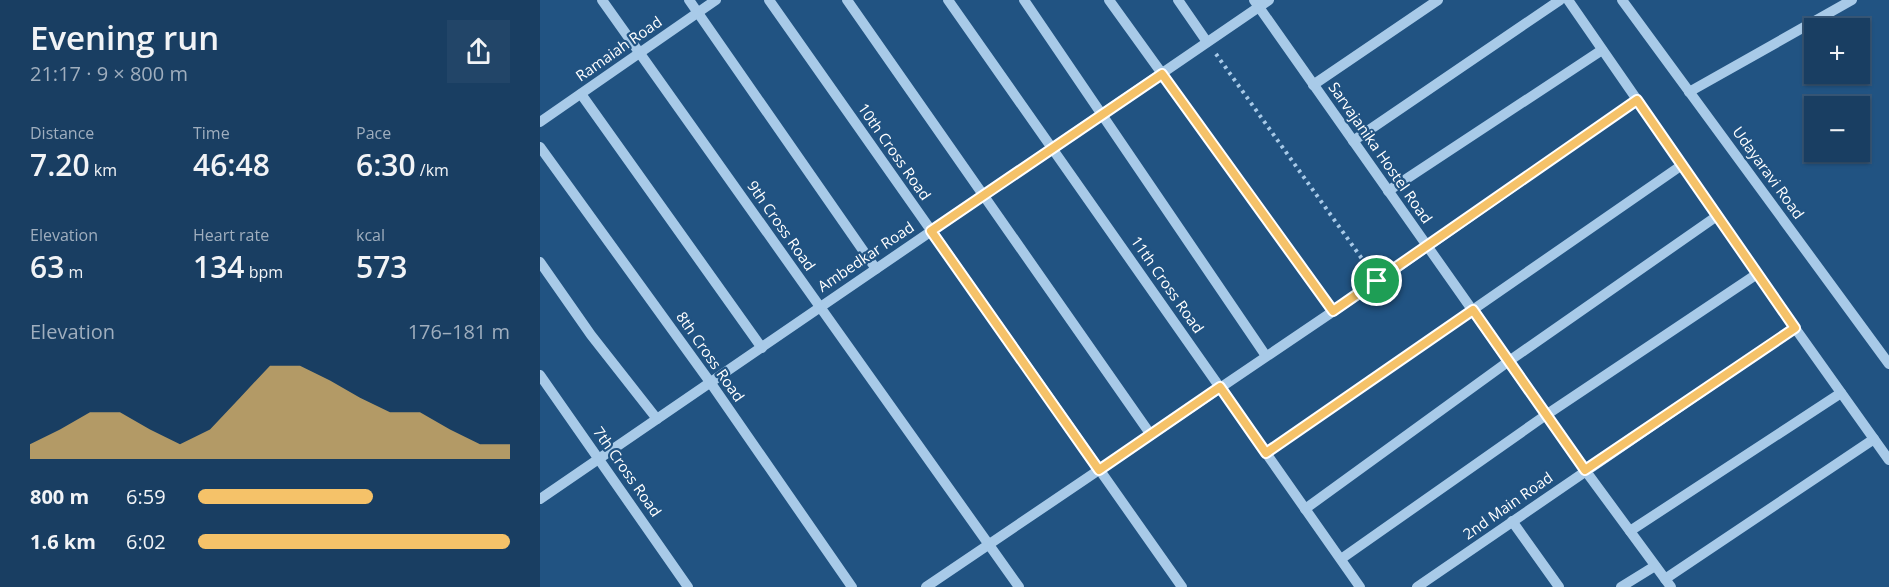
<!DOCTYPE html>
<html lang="en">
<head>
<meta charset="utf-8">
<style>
  body { margin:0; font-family:"Open Sans",sans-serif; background:#224568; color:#f1f3f6; height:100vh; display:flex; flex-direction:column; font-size:22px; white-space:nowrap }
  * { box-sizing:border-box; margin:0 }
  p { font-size:20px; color:#9faebe }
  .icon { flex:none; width:33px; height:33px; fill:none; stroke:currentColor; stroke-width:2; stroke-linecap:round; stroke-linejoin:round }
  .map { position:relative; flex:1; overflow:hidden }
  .sheet { display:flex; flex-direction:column; background:#193e62; width:540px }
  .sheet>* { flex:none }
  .fabs { position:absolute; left:1264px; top:18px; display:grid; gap:12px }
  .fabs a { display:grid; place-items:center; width:66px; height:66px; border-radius:0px; background:#193e62; box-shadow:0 2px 4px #0004,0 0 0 2px #375777; font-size:30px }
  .pin { position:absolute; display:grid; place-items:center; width:51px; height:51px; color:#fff; margin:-26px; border:3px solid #fff; border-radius:50%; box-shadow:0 2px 6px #0007 }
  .round { display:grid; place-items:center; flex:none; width:63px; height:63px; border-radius:0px; background:#224568 }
  .headline { display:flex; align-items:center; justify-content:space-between; height:102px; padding:0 30px }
  h1 { font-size:33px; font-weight:600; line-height:45px }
  .metrics { display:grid; grid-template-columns:repeat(3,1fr); gap:9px; height:102px; padding:6px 30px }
  .metrics div { display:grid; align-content:center }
  .metrics b { font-size:30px; font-weight:600 }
  .metrics small { font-size:16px; font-weight:400 }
  .metrics p { font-size:16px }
  .chart { height:168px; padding:12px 30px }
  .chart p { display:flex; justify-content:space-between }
  .chart svg { width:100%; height:108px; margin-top:6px; fill:#f5c269; opacity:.7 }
  ul { padding:0 30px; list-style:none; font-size:20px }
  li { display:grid; grid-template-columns:96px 72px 1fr; align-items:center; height:45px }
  li i { height:15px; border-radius:8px; background:#f5c269 }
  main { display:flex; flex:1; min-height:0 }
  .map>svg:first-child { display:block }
</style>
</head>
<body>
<main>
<section class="sheet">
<div class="headline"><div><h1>Evening run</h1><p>21:17 · 9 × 800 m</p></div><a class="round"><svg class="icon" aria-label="share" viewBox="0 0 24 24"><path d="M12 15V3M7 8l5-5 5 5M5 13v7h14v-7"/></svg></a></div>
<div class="metrics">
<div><p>Distance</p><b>7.20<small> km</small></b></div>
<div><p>Time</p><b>46:48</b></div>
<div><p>Pace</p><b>6:30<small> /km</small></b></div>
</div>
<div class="metrics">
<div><p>Elevation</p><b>63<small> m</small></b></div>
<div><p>Heart rate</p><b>134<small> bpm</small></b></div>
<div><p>kcal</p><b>573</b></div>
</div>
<div class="chart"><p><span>Elevation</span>176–181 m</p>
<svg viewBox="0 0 160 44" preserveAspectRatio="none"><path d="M0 44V38L10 32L20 25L30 25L40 32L50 38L60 32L70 19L80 6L90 6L100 12L110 19L120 25L130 25L140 32L150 38L160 38V44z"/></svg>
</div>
<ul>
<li><b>800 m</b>6:59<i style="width:56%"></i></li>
<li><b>1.6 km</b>6:02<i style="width:100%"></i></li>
</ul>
</section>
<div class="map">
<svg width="1349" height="587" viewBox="0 0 1349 587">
  <rect width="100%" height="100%" fill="#215382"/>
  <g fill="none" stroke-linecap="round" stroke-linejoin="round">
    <polyline stroke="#a8cae8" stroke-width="4" stroke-dasharray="3 4.5" stroke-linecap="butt" points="676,54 830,270"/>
    <g stroke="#a8cae8" stroke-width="10">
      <polyline points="62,0 479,587"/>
      <polyline points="149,0 336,269"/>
      <polyline points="229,0 642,587"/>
      <polyline points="307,0 611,435"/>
      <polyline points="408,0 820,587"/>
      <polyline points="484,0 726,356"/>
      <polyline points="569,0 793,311"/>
      <polyline points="638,0 667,42"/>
      <polyline points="714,0 1045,470 1131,587"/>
      <polyline points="1028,0 1255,328 1349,460"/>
      <polyline points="1082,0 1349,364"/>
      <polyline points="773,85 898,0"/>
      <polyline points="1149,92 1312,0"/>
      <polyline points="41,94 222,348"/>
      <polyline points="0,122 176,0"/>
      <polyline points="813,141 1020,0"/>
      <polyline points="0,147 170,382 312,587"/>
      <polyline points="848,191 1062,50"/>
      <polyline points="0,262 51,335 117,419"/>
      <polyline points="0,375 148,587"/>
      <polyline points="726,453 1142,165"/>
      <polyline points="0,499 729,0"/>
      <polyline points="765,509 969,361 1177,216"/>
      <polyline points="972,521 1019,587"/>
      <polyline points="1090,531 1301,393"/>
      <polyline points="801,559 1006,415 1217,274"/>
      <polyline points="1125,579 1334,439"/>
      <polyline points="386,587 838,281 1097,100"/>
      <polyline points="877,587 1255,328"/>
      <polyline points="1081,587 1115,566"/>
    </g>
  </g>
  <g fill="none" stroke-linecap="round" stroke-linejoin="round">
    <g stroke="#fff" stroke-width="12">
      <polygon id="route" points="622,74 793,311 1097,100 1255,328 1045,470 933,310 726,453 680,387 559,470 391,231"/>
    </g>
    <use href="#route" stroke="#f5c269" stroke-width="8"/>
  </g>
  <g text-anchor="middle" stroke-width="4.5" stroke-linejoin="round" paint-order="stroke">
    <g font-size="15" fill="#fff" stroke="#215382">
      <text transform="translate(79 49) rotate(-35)" y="5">Ramaiah Road</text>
      <text transform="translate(354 152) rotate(55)" y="5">10th Cross Road</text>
      <text transform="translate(840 153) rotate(55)" y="5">Sarvajanika Hostel Road</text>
      <text transform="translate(1228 173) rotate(54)" y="5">Udayaravi Road</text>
      <text transform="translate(241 226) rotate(55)" y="5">9th Cross Road</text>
      <text transform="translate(326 257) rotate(-34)" y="5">Ambedkar Road</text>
      <text transform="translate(627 285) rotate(55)" y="5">11th Cross Road</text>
      <text transform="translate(170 357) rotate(55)" y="5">8th Cross Road</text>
      <text transform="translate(87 472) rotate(55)" y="5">7th Cross Road</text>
      <text transform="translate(968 506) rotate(-35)" y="5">2nd Main Road</text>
    </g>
  </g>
</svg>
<div class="fabs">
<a>+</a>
<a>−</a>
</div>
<div class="pin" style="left:837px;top:281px;background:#1e9e55"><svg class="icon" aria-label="arrive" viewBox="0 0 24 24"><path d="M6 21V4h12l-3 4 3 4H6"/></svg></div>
</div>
</main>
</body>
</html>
